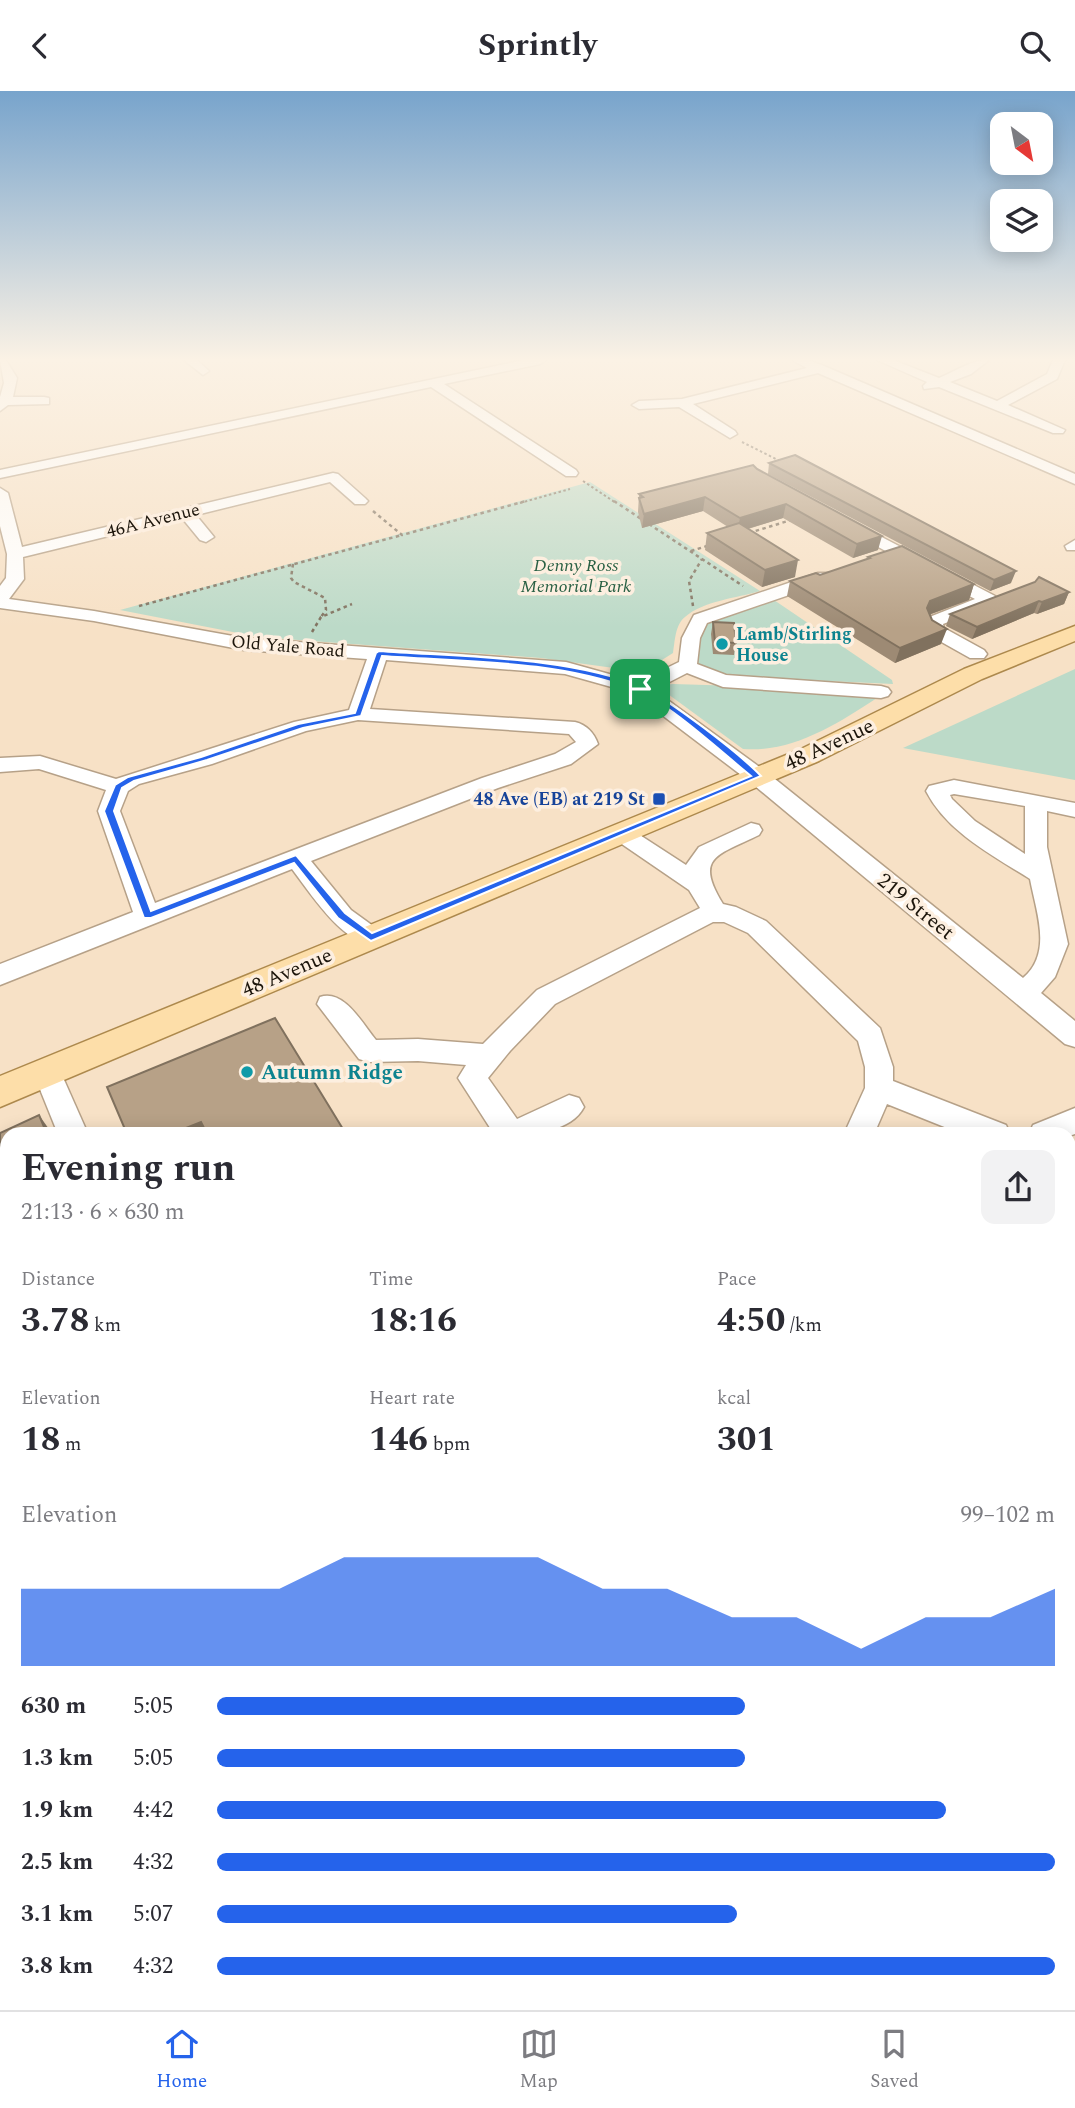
<!DOCTYPE html>
<html lang="en">
<head>
<meta charset="utf-8">
<style>
  body { margin:0; font-family:Spectral,serif; background:#f2f2f3; color:#2b2b33; height:100vh; display:flex; flex-direction:column; font-size:26px; white-space:nowrap }
  * { box-sizing:border-box; margin:0 }
  p { font-size:23px; color:#7c7c81 }
  .icon { flex:none; width:38px; height:38px; fill:none; stroke:currentColor; stroke-width:2; stroke-linecap:round; stroke-linejoin:round }
  .map { position:relative; flex:1; overflow:hidden }
  .sheet { position:absolute; left:0px; top:1036px; width:1076px; height:884px; display:flex; flex-direction:column; background:#fff; border-radius:21px 21px 0 0; box-shadow:0 4px 18px #0003 }
  .sheet>* { flex:none }
  .needle { width:46px; rotate:148deg }
  .buttons { position:absolute; left:990px; top:21px; display:grid; gap:14px }
  .buttons a { display:grid; place-items:center; width:63px; height:63px; border-radius:14px; background:#fff; box-shadow:0 4px 18px #0003; font-size:35px }
  .pin { position:absolute; display:grid; place-items:center; width:60px; height:60px; color:#fff; margin:-30px; border-radius:14px; box-shadow:0 4px 10px #0006 }
  .round { display:grid; place-items:center; flex:none; width:74px; height:74px; border-radius:14px; background:#f2f2f3 }
  .overview { display:flex; align-items:center; justify-content:space-between; height:119px; padding:0 21px }
  h1 { font-size:38px; font-weight:700; line-height:52px }
  .metrics { display:grid; grid-template-columns:repeat(3,1fr); gap:10px; height:119px; padding:7px 21px }
  .metrics div { display:grid; align-content:center }
  .metrics b { font-size:35px; font-weight:700 }
  .metrics small { font-size:19px; font-weight:400 }
  .metrics p { font-size:19px }
  .chart { height:196px; padding:14px 21px }
  .chart p { display:flex; justify-content:space-between }
  .chart svg { width:100%; height:126px; margin-top:7px; fill:#2563eb; opacity:.7 }
  ul { padding:0 21px; list-style:none; font-size:23px }
  li { display:grid; grid-template-columns:112px 84px 1fr; align-items:center; height:52px }
  li i { height:18px; border-radius:9px; background:#2563eb }
  header { display:flex; justify-content:space-between; align-items:center; height:91px; padding:0 21px; background:#fff; font-size:32px; font-weight:700 }
  .menu { display:flex; justify-content:space-around; align-items:center; height:98px; border-top:2px solid #e1e1e2; background:#fff; font-size:19px; color:#7c7c81 }
  .menu a { display:grid; justify-items:center; gap:4px }
  .menu .selected { color:#2563eb }
  .map>svg:first-child { display:block }
</style>
</head>
<body>
<header><svg class="icon" aria-label="back" viewBox="0 0 24 24"><path d="M15 5l-7 7 7 7"/></svg>Sprintly<svg class="icon" aria-label="search" viewBox="0 0 24 24"><circle cx="10" cy="10" r="6"/><path d="M15 15l6 6"/></svg></header>
<div class="map">
<svg width="1075" height="1919" viewBox="0 0 1075 1919">
  <rect width="100%" height="100%" fill="#f7e1c6"/>
  <g fill="#bcdac8">
    <path d="M 590,391 L 760,500 C 737,507 703,510 685,526 C 675,534 675,550 673,562 L 643,581 L 541,567 L 258,546 L 120,519 Z"/>
    <path d="M 771,507 L 892,589 L 893,593 L 697,584 C 695,518 716,523 771,507 Z"/>
    <polygon points="1075,578 1075,689 903,657"/>
    <path d="M 673,593 L 769,596 L 877,607 C 837,633 792,662 743,658 L 661,598 L 663,594 Z"/>
  </g>
  <g fill="none" stroke-linecap="round" stroke-linejoin="round">
    <g stroke="#b6a188" stroke-width="3">
      <g id="minor">
        <polygon points="0,269 6,269 17,287 13,306 44,306 49,307 49,313 8,314 0,320 0,306 4,292"/>
        <polygon points="184,269 197,269 209,280 203,284"/>
        <polygon points="524,269 546,269 540,273 444,293 576,379 578,382 576,385 566,385 431,296 0,387 0,379"/>
        <polygon points="792,269 808,269 824,275 1075,383 1075,393 818,282 693,313 735,340 737,343 730,347 679,316 639,318 632,314 639,310 682,308 807,277"/>
        <path d="M 877,269 L 893,269 L 939,287 C 956,280 971,269 989,269 L 971,283 L 950,291 L 997,310 L 1047,283 L 1053,269 L 1065,269 L 1057,288 L 1008,314 L 1065,339 L 1063,342 L 1053,342 L 939,296 L 924,298 L 923,295 L 927,291 Z"/>
        <path d="M 333,382 L 338,383 L 365,407 L 368,410 L 365,413 L 355,413 L 330,391 L 196,424 L 214,446 L 206,451 L 200,449 L 182,427 L 23,466 L 24,488 L 9,508 L 94,520 L 244,547 L 566,571 L 638,591 L 679,571 L 682,547 L 694,524 L 818,482 L 830,482 L 833,486 L 830,490 L 707,532 L 700,547 L 697,573 L 726,584 L 881,595 L 888,597 L 891,601 L 888,605 L 881,607 L 723,596 L 687,582 L 654,599 L 765,680 L 1023,887 C 1053,862 1036,821 1030,788 C 992,764 947,741 926,700 L 929,695 L 954,689 L 1075,712 L 1075,726 L 1047,720 L 1047,756 L 1068,853 L 1055,886 L 1041,902 L 1075,930 L 1075,956 L 1065,953 L 749,690 L 633,602 L 565,583 L 386,569 L 370,618 L 575,631 C 587,634 594,642 598,653 L 571,673 L 498,697 L 311,770 L 351,819 L 380,840 L 384,846 L 380,852 C 348,862 309,800 292,778 L 0,894 L 0,873 L 133,821 L 98,720 L 106,699 L 39,678 L 0,681 L 0,667 L 40,665 L 116,688 L 294,631 L 349,619 L 367,568 L 244,559 L 94,530 L 0,517 L 0,495 L 6,487 L 7,463 L 0,435 L 0,397 L 8,402 L 22,456 ZM 358,629 L 569,643 L 576,651 L 555,663 L 482,687 L 155,812 L 120,720 L 128,700 L 139,693 L 212,673 L 306,640 ZM 954,703 L 1025,715 L 1025,763 L 975,730 L 952,708 L 950,704 Z"/>
        <polygon points="847,428 995,505 998,509 995,513 943,533 944,537 984,559 987,563 984,567 970,567 929,544 924,531 927,527 975,508 841,436 839,433 841,430"/>
        <polygon points="1075,449 1075,459 1067,459 1065,455"/>
        <path d="M 751,732 L 759,734 L 762,739 L 759,744 C 719,764 693,765 723,813 L 736,816 L 766,830 L 880,937 L 893,976 L 893,990 L 1006,1034 L 1010,1043 L 962,1043 L 887,1013 L 874,1043 L 844,1043 L 865,997 L 865,976 L 858,950 L 748,842 L 724,831 L 713,831 L 555,913 L 510,960 L 488,987 L 517,1028 L 569,1004 L 579,1007 L 584,1016 C 569,1045 522,1043 494,1043 L 458,987 L 466,974 L 418,970 L 369,971 L 359,968 L 317,913 L 320,906 C 344,898 362,932 376,949 L 418,948 L 483,953 L 537,899 L 700,817 L 689,799 L 613,747 L 609,742 L 613,737 L 621,735 L 629,737 L 686,774 L 699,756 Z"/>
        <polygon points="47,970 57,973 88,1043 58,1043 33,981 37,973"/>
        <polygon points="1075,1017 1075,1043 1069,1045 1069,1043 1029,1043 1033,1034"/>
        <polygon points="1075,1338 1075,1376 1069,1378 1069,1340"/>
        <polygon points="1069,1439 1075,1442 1075,1486 1069,1483"/>
        <polygon points="1069,1581 1075,1583 1075,1630 1069,1628"/>
        <polygon points="390,1913 444,1913 441,1919 387,1919"/>
        <polygon points="621,1913 672,1913 675,1919 624,1919"/>
        <polygon points="891,1913 942,1913 945,1919 894,1919"/>
      </g>
    </g>
    <g stroke="#ad894d" stroke-width="3">
      <polygon id="major" points="1075,535 1075,550 982,588 819,670 0,1016 0,985 801,658 964,578"/>
    </g>
    <g stroke="#817361" stroke-width="2" stroke-dasharray="2.5 2.5" stroke-linecap="butt">
      <polyline points="742,351 782,371"/>
      <polyline points="583,390 616,412"/>
      <polyline points="520,412 570,398"/>
    </g>
    <g stroke="#817361" stroke-width="2.5" stroke-dasharray="3.5 3.5" stroke-linecap="butt">
      <polyline points="614,410 743,495"/>
      <polyline points="373,420 402,444 526,410"/>
      <polyline points="749,442 791,429"/>
      <polyline points="691,460 707,455"/>
      <polyline points="293,473 291,487 294,491 325,507 326,519 321,526"/>
      <polyline points="139,515 402,444"/>
      <polyline points="693,515 689,490 702,468"/>
      <polyline points="312,541 321,526 352,513"/>
    </g>
    <use href="#minor" fill="#fff" fill-rule="evenodd"/>
    <use href="#major" fill="#fddea9" fill-rule="evenodd"/>
  </g>
  <g fill="#9d8a74">
    <polygon points="769,372 1011,492 990,500 768,383"/>
    <polygon points="757,378 878,459 853,467 783,427 748,438 795,486 762,496 705,459 707,442 728,436 703,420 642,437 638,421 639,403"/>
    <polygon points="868,466 974,493 969,509 929,524 941,553 895,572 787,505 790,490 820,484 867,468"/>
    <polygon points="1069,501 1064,513 1037,523 1034,522 972,548 946,535 950,523"/>
    <polygon points="713,531 736,552 734,564 713,563 711,543"/>
    <polygon points="576,1913 602,1913 605,1919 569,1919"/>
  </g>
  <g fill="#80715e">
    <polygon points="705,406 703,420 642,437 644,423"/>
    <polygon points="786,413 783,427 737,441 740,427"/>
    <polygon points="882,445 878,459 853,467 857,453"/>
    <polygon points="798,469 795,486 762,496 765,479"/>
    <polygon points="1016,480 1011,492 990,500 994,489"/>
    <polygon points="974,493 969,509 925,525 927,517 930,510"/>
    <polygon points="1069,501 1064,513 1037,523 1042,511"/>
    <polygon points="1039,510 1034,522 972,548 977,536"/>
    <polygon points="947,538 941,553 895,572 900,557"/>
    <polygon points="39,1024 51,1041 52,1043 47,1043"/>
    <polygon points="201,1031 207,1043 171,1043"/>
    <polygon points="7,1124 7,1145 3,1147 7,1159 7,1187 0,1166 0,1127"/>
    <polygon points="7,1376 7,1395 0,1399 0,1380"/>
    <polygon points="190,1913 194,1913 186,1919 182,1919"/>
  </g>
  <g fill="#b7a187" stroke="#80715e" stroke-width="2">
    <polygon points="795,364 1016,480 994,489 769,372"/>
    <polygon points="753,374 757,378 882,445 857,453 786,413 740,427 705,406 644,423 639,407 643,406 639,403"/>
    <polygon points="739,432 798,469 765,479 707,442"/>
    <polygon points="902,455 974,493 930,510 927,517 932,529 947,538 900,557 790,490 816,482 820,484 870,467 868,466"/>
    <polygon points="1039,486 1069,501 1042,511 1039,510 977,536 950,523 1035,491"/>
    <polygon points="713,531 734,532 736,552 715,551"/>
    <polygon points="275,927 346,1043 207,1043 201,1031 171,1043 127,1043 107,996"/>
    <polygon points="39,1024 47,1043 7,1043 7,1124 0,1127 0,1042"/>
    <polygon points="0,1166 7,1187 7,1376 0,1380"/>
    <polygon points="7,1463 7,1788 0,1758 0,1467"/>
    <polygon points="37,1913 190,1913 182,1919 38,1919"/>
    <polygon points="583,1913 601,1913 604,1919 576,1919"/>
    <polygon points="686,1913 812,1913 816,1919 689,1919"/>
  </g>
  <linearGradient id="sky" x2="0" y2="1"><stop stop-color="#78a4cc"/><stop offset="0.5" stop-color="#fbf2e5"/><stop offset="1" stop-color="#fbf2e5" stop-opacity="0"/></linearGradient>
  <rect width="1075" height="537" fill="url(#sky)"/>
  <path fill="#2563eb" stroke="#fff" stroke-width="2" fill-rule="evenodd" d="M 379,560 C 459,566 569,565 642,596 C 670,609 739,662 761,685 L 371,850 L 338,827 L 294,772 L 151,827 L 144,827 L 104,720 L 115,694 L 128,686 L 201,666 L 298,633 L 355,622 L 376,562 ZM 382,565 C 466,571 556,569 635,599 C 669,612 721,661 751,685 L 372,842 L 345,822 L 296,764 L 151,820 L 114,720 L 122,697 L 134,690 L 207,669 L 303,637 L 361,625 Z"/>
  <g fill="#0f9aa8" stroke="#fdefe0" stroke-width="2.5">
    <circle cx="722" cy="553" r="7"/>
    <circle cx="247" cy="981" r="7"/>
  </g>
  <rect fill="#1a4fb4" stroke="#fdefe0" stroke-width="2.5" x="652" y="701" width="14" height="14" rx="3.5"/>
  <g text-anchor="middle" stroke-width="7" stroke-linejoin="round" paint-order="stroke">
    <g font-size="18" fill="#1c150b" stroke="#fdefe0">
      <text transform="translate(153 429) rotate(-14)" y="6">46A Avenue</text>
      <text transform="translate(288 555) rotate(5)" y="6">Old Yale Road</text>
    </g>
    <g font-size="18" font-style="italic" fill="#296044" stroke="#fdefe0">
      <text x="576" y="480">Denny Ross<tspan x="576" dy="21">Memorial Park</tspan></text>
    </g>
    <g font-size="18" font-weight="bold" fill="#0d838f" stroke="#fdefe0" text-anchor="start">
      <text x="736" y="549">Lamb/Stirling<tspan x="736" dy="21">House</tspan></text>
    </g>
    <g font-size="18" font-weight="bold" fill="#164399" stroke="#fdefe0" text-anchor="end">
      <text x="645" y="714">48 Ave (EB) at 219 St</text>
    </g>
    <g font-size="21" fill="#1c150b" stroke="#fdefe0">
      <text transform="translate(829 653) rotate(-25)" y="7">48 Avenue</text>
      <text transform="translate(916 815) rotate(39)" y="7">219 Street</text>
      <text transform="translate(287 881) rotate(-23)" y="7">48 Avenue</text>
    </g>
    <g font-size="21" font-weight="bold" fill="#0d838f" stroke="#fdefe0" text-anchor="start">
      <text x="261" y="988">Autumn Ridge</text>
    </g>
  </g>
</svg>
<div class="buttons">
<a><svg class="needle" viewBox="-14 -14 28 28"><path d="M0-13l5 13h-10z" fill="#e53935"/><path d="M0 13l5-13h-10z" fill="#7c7c81"/></svg></a>
<a><svg class="icon" aria-label="layers" viewBox="0 0 24 24"><path d="M12 4l9 5-9 5-9-5zM3 14l9 5 9-5"/></svg></a>
</div>
<div class="pin" style="left:640px;top:598px;background:#1e9e55"><svg class="icon" aria-label="arrive" viewBox="0 0 24 24"><path d="M6 21V4h12l-3 4 3 4H6"/></svg></div>
<section class="sheet">
<div class="overview"><div><h1>Evening run</h1><p>21:13 · 6 × 630 m</p></div><a class="round"><svg class="icon" aria-label="share" viewBox="0 0 24 24"><path d="M12 15V3M7 8l5-5 5 5M5 13v7h14v-7"/></svg></a></div>
<div class="metrics">
<div><p>Distance</p><b>3.78<small> km</small></b></div>
<div><p>Time</p><b>18:16</b></div>
<div><p>Pace</p><b>4:50<small> /km</small></b></div>
</div>
<div class="metrics">
<div><p>Elevation</p><b>18<small> m</small></b></div>
<div><p>Heart rate</p><b>146<small> bpm</small></b></div>
<div><p>kcal</p><b>301</b></div>
</div>
<div class="chart"><p><span>Elevation</span>99–102 m</p>
<svg viewBox="0 0 160 44" preserveAspectRatio="none"><path d="M0 44V17L10 17L20 17L30 17L40 17L50 6L60 6L70 6L80 6L90 17L100 17L110 27L120 27L130 38L140 27L150 27L160 17V44z"/></svg>
</div>
<ul>
<li><b>630 m</b>5:05<i style="width:63%"></i></li>
<li><b>1.3 km</b>5:05<i style="width:63%"></i></li>
<li><b>1.9 km</b>4:42<i style="width:87%"></i></li>
<li><b>2.5 km</b>4:32<i style="width:100%"></i></li>
<li><b>3.1 km</b>5:07<i style="width:62%"></i></li>
<li><b>3.8 km</b>4:32<i style="width:100%"></i></li>
</ul>
</section>
</div>
<nav class="menu">
<a class="selected"><svg class="icon" aria-label="home" viewBox="0 0 24 24"><path d="M3 11l9-7 9 7M6 9v11h12V9"/></svg>Home</a>
<a><svg class="icon" aria-label="map" viewBox="0 0 24 24"><path d="M3 6l6-2 6 2 6-2v14l-6 2-6-2-6 2zM9 4v14M15 6v14"/></svg>Map</a>
<a><svg class="icon" aria-label="saved" viewBox="0 0 24 24"><path d="M7 4h10v16l-5-4-5 4z"/></svg>Saved</a>
</nav>
</body>
</html>
